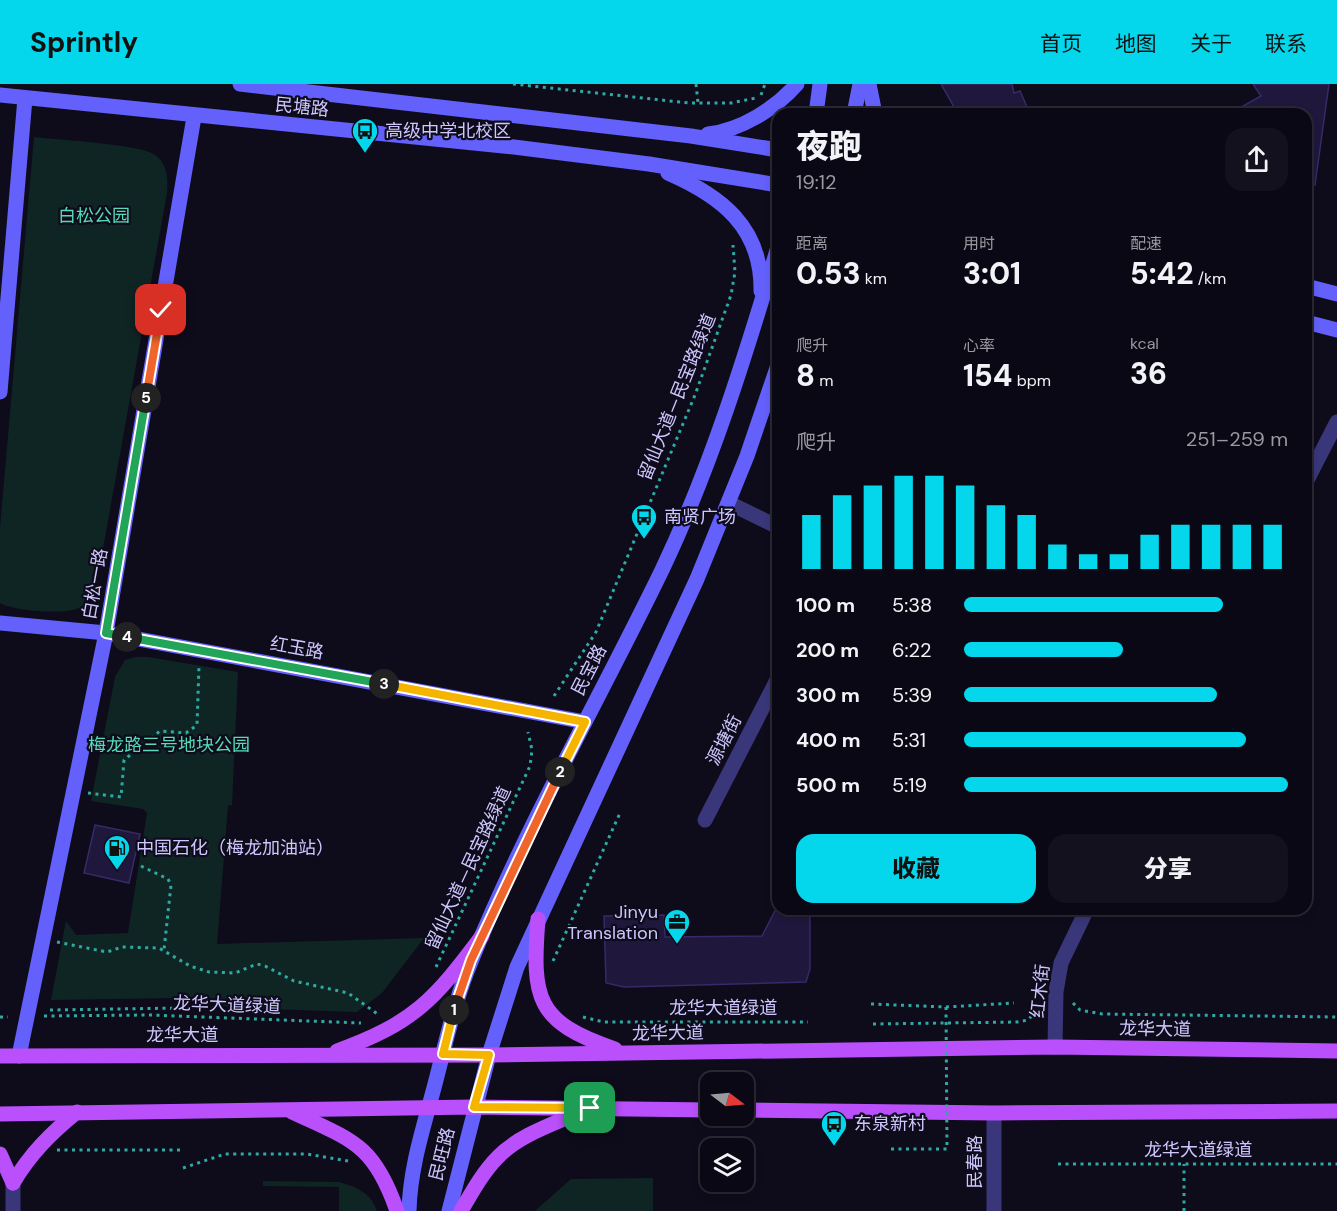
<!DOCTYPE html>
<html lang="zh">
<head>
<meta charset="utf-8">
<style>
  body { margin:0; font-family:"DM Sans","Noto Sans SC",sans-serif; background:#13111d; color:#f1f3f6; height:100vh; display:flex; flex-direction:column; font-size:22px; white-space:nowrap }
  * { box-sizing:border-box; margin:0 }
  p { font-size:20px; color:#999aa0 }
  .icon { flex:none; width:33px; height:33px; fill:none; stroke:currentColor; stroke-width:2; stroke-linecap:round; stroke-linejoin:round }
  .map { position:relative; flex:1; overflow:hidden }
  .panel { position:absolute; left:772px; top:24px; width:540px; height:807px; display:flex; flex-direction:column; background:#0a0814; border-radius:18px; box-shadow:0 3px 9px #0003,0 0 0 2px #2a2934 }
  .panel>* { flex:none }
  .needle { width:39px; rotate:106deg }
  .tools { position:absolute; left:700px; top:988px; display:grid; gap:12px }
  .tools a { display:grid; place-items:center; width:54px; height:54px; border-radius:12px; background:#0a0814; box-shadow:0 3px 9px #0003,0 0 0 2px #2a2934; font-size:30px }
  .pin { position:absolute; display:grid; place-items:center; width:51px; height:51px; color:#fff; margin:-26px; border-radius:12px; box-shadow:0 3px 9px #0006 }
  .km { position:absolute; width:30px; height:30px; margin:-15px; border-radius:50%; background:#222; color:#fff; font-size:16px; line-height:30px; text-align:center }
  .round { display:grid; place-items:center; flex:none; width:63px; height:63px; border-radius:18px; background:#13111d }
  .head { display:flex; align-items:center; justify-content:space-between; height:102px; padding:0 24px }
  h1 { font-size:33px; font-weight:800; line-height:45px }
  .stats { display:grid; grid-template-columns:repeat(3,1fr); gap:9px; height:102px; padding:6px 24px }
  .stats div { display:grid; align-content:center }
  .stats b { font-size:30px; font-weight:800 }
  .stats small { font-size:16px; font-weight:400 }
  .stats p { font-size:16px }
  .chart { height:168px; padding:12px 24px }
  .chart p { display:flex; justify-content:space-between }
  .chart svg { width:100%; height:108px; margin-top:6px; stroke:#04d7ec; stroke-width:6 }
  .action { display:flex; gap:12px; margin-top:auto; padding:12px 24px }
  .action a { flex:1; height:69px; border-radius:18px; background:#04d7ec; color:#111; font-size:24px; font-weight:800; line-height:69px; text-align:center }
  .action a+a { background:#13111d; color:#f1f3f6 }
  ul { padding:0 24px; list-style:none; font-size:20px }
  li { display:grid; grid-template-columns:96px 72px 1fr; align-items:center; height:45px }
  li i { height:15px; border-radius:8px; background:#04d7ec }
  header { display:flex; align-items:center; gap:36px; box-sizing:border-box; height:84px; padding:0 30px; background:#04d7ec; color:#111 }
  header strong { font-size:28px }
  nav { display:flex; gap:33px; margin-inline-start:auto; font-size:21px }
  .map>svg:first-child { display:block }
</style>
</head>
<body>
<header>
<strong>Sprintly</strong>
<nav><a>首页</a><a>地图</a><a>关于</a><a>联系</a></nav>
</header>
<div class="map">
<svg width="1337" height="1127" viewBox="0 0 1337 1127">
  <rect width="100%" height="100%" fill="#0e0b1b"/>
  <g fill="#0f2524">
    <path d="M 34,53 C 57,56 141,60 155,71 C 168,80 168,95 167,109 L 97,498 C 94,510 90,519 79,524 C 66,531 13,527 0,519 L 0,444 Z"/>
    <polygon points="136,573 148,573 238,588 232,721 228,722 217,860 424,854 382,909 357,928 238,924 177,914 51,916 66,837 76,851 128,849 147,729 143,725 91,717 115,593 125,576"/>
    <polygon points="653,1094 653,1127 535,1127 571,1095"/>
    <path d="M 263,1097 L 339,1098 C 357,1103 371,1109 377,1127 L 339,1127 L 339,1103 L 263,1102 Z"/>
  </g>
  <g fill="#1f183c" stroke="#362a68" stroke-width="1.5">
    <polygon points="941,0 1012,0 1014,9 1020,7 1030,30 958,30"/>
    <polygon points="1253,0 1329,0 1315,101 1306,100 1306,30 1229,30 1261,12"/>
    <polygon points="95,741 140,750 129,799 84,789"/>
    <polygon points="776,825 810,825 810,885 806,898 624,903 606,899 604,832 664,831 665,853 762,852"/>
  </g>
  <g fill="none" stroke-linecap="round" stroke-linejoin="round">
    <g stroke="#2eaaa2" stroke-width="3" stroke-dasharray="3 4.5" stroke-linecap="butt">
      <polyline points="513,0 689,19 731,19 756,14"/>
      <polyline points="696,0 698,19"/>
      <polyline points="761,11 765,0"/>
      <polyline points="554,612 596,548 695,311 731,211 735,188 733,161"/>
      <polyline points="88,709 121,713 124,676 160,647 186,649 197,641 199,582"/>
      <polyline points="141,782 168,795 171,801 164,866"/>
      <polyline points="57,858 107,868 122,863 159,864 190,882 209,888 235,889 257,880 265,882 294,897 348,909 379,931"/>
      <polyline points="553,877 620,729"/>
      <polyline points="436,883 530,682 532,666 528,648"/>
      <polyline points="1073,919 1080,926 1102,930 1337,933"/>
      <polyline points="871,920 946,923 1014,919"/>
      <polyline points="50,926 182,924"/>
      <polyline points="44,932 150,931 361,939"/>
      <polyline points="0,933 8,933"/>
      <polyline points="583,933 604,938 808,938"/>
      <polyline points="873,940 1017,938 1028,936 1039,924"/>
      <polyline points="891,1065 947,1065"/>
      <polyline points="57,1066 182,1066"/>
      <polyline points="1058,1080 1337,1080"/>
      <polyline points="183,1084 225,1070 307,1070 348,1077"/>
      <polyline points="1184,1127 1184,1080"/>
    </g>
    <g stroke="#39377a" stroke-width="15">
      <polyline points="1306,398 1337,338"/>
      <polyline points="729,419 778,443"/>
      <polyline points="705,736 778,594"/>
      <polyline points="1055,963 1056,908 1061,879 1087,825"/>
      <polyline points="994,1029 994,1127"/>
      <polyline points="13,1127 13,1099"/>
    </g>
    <g stroke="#6360fc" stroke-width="15">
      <polyline points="240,0 691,52 778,66"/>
      <polyline points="869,0 875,30"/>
      <polyline points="0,11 514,63 649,80 778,101"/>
      <polyline points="816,30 820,0"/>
      <polyline points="854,30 860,0"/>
      <path d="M 708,50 C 741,46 775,25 797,0"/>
      <path d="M 668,89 C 721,112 762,143 761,207"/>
      <polyline points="1306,202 1337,210"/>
      <polyline points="1306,238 1337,246"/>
      <polyline points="0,308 25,14"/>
      <polyline points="0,539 106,549 585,638"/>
      <polyline points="19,972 106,549 194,33"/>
      <path d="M 409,1127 C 410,1083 424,1042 435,1000 C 446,958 455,915 472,875 C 526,742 599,616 662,486 C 711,383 745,273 778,163"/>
      <polyline points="449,1127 489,971 517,883 697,495 747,372 778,281"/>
    </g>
    <g stroke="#ba50fc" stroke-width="15">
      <path d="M 538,835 C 532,914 535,938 615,965"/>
      <path d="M 337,967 C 414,939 434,916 482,852"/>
      <polyline points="0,972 489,971 1055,963 1337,967"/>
      <polyline points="744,1026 994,1029 1337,1027"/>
      <path d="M 292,1028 C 352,1056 374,1060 397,1127"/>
      <polyline points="0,1030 474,1023 711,1026"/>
      <polyline points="0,1070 13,1099"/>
      <path d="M 13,1099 C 30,1070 51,1049 77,1028"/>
      <path d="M 461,1127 C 472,1108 483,1088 498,1073 C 520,1050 557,1039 585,1026"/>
    </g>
    <polyline stroke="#2eaaa2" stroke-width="3" stroke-dasharray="3 4.5" stroke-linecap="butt" points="946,923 947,1065"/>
  </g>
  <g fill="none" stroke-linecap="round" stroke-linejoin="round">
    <g stroke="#fff" stroke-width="12">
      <polyline id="split-1" points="454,926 443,970 489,971 474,1023 590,1024"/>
    </g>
    <g stroke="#fff" stroke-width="12">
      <polyline id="split-2" points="454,926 471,876 560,688"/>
    </g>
    <g stroke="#fff" stroke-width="12">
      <polyline id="split-3" points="384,600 585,638 560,688"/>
    </g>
    <g stroke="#fff" stroke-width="12">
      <polyline id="split-4" points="127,553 384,600"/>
    </g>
    <g stroke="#fff" stroke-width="12">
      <polyline id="split-5" points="127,553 106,549 146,314"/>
    </g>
    <g stroke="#fff" stroke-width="12">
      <polyline id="split-6" points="146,314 161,226"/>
    </g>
    <use href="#split-1" stroke="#f5b400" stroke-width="8"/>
    <use href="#split-2" stroke="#f0652b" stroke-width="8"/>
    <use href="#split-3" stroke="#f5b400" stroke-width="8"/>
    <use href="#split-4" stroke="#22a559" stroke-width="8"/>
    <use href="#split-5" stroke="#22a559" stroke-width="8"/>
    <use href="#split-6" stroke="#f0652b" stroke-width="8"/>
  </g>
  <defs>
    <g id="bus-pin" transform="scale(1.35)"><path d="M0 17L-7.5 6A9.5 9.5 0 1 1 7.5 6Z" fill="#04d7ec" stroke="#0e0b1b"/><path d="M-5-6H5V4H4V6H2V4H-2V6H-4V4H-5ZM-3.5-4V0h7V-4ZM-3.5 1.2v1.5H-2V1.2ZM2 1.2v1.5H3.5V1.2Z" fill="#111"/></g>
    <g id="fuel-pin" transform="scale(1.35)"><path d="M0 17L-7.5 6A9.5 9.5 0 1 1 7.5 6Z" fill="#04d7ec" stroke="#0e0b1b"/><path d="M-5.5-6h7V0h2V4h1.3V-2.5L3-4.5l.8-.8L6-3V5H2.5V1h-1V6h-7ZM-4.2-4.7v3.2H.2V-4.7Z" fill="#111"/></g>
    <g id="office-pin" transform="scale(1.35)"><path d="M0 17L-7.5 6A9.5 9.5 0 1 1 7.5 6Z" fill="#04d7ec" stroke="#0e0b1b"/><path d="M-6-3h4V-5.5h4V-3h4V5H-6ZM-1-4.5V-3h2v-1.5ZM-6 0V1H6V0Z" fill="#111"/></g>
  </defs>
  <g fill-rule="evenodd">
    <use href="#bus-pin" x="365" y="47"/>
    <use href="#bus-pin" x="644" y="433"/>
    <use href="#fuel-pin" x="117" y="764"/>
    <use href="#office-pin" x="677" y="838"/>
    <use href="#bus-pin" x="834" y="1040"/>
  </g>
  <g text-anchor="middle" stroke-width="4.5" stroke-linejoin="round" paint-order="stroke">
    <g font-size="18" fill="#cdc7fe" stroke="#0e0b1b">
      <text transform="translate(302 23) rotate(6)" y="6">民塘路</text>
      <text transform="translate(677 313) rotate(-68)" y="6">留仙大道—民宝路绿道</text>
      <text transform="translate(95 500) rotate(-80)" y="6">白松一路</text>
      <text transform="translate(297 564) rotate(10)" y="6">红玉路</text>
      <text transform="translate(589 586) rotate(-63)" y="6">民宝路</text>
      <text transform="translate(724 656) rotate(-63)" y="6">源塘街</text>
      <text transform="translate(468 784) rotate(-65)" y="6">留仙大道—民宝路绿道</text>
      <text transform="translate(1040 907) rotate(-84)" y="6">红木街</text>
      <text transform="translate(227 921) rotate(2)" y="6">龙华大道绿道</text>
      <text x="723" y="930">龙华大道绿道</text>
      <text transform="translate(1155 945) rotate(1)" y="6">龙华大道</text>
      <text transform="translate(668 949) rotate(-1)" y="6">龙华大道</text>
      <text x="182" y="957">龙华大道</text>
      <text x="1198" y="1072">龙华大道绿道</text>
      <text transform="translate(442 1070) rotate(-76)" y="6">民旺路</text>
      <text transform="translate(975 1078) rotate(-90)" y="6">民春路</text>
    </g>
    <g font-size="18" fill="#cdc7fe" stroke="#0e0b1b" text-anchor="start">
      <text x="385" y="53">高级中学北校区</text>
      <text x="664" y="439">南贤广场</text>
      <text x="136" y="770">中国石化（梅龙加油站）</text>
      <text x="658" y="834" text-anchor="end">Jinyu<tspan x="658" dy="21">Translation</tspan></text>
      <text x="854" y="1046">东泉新村</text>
    </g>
    <g font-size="18" fill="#56dbb9" stroke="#0e0b1b">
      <text x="94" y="138">白松公园</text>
      <text x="169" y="667">梅龙路三号地块公园</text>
    </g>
  </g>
</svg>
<div class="tools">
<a><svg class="needle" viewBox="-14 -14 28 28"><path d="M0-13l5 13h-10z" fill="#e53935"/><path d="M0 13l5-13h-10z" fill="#999aa0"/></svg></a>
<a><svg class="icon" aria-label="layers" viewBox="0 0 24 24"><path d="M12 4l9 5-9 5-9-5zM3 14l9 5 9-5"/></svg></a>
</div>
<div class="pin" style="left:590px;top:1024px;background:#1e9e55"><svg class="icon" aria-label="arrive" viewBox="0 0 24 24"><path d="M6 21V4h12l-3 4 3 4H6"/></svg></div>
<div class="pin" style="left:161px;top:226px;background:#d93025"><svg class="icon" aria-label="check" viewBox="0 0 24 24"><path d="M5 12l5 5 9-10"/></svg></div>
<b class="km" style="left:454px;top:926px">1</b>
<b class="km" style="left:560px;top:688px">2</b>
<b class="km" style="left:384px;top:600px">3</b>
<b class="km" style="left:127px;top:553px">4</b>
<b class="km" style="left:146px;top:314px">5</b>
<section class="panel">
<div class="head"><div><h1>夜跑</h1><p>19:12</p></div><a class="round"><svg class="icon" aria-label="share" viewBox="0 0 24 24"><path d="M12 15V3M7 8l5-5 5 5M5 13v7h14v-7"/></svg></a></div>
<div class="stats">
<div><p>距离</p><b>0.53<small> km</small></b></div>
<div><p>用时</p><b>3:01</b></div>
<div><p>配速</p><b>5:42<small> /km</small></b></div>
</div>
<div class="stats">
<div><p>爬升</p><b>8<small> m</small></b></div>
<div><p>心率</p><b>154<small> bpm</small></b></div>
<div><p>kcal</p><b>36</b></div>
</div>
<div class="chart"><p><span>爬升</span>251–259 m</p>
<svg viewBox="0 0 160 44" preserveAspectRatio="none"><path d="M5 44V22M15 44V14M25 44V10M35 44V6M45 44V6M55 44V10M65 44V18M75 44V22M85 44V34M95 44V38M105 44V38M115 44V30M125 44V26M135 44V26M145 44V26M155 44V26"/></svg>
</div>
<ul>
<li><b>100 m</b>5:38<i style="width:80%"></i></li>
<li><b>200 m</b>6:22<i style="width:49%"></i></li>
<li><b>300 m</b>5:39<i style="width:78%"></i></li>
<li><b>400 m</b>5:31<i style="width:87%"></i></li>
<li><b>500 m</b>5:19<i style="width:100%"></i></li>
</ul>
<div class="action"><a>收藏</a><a>分享</a></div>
</section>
</div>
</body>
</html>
